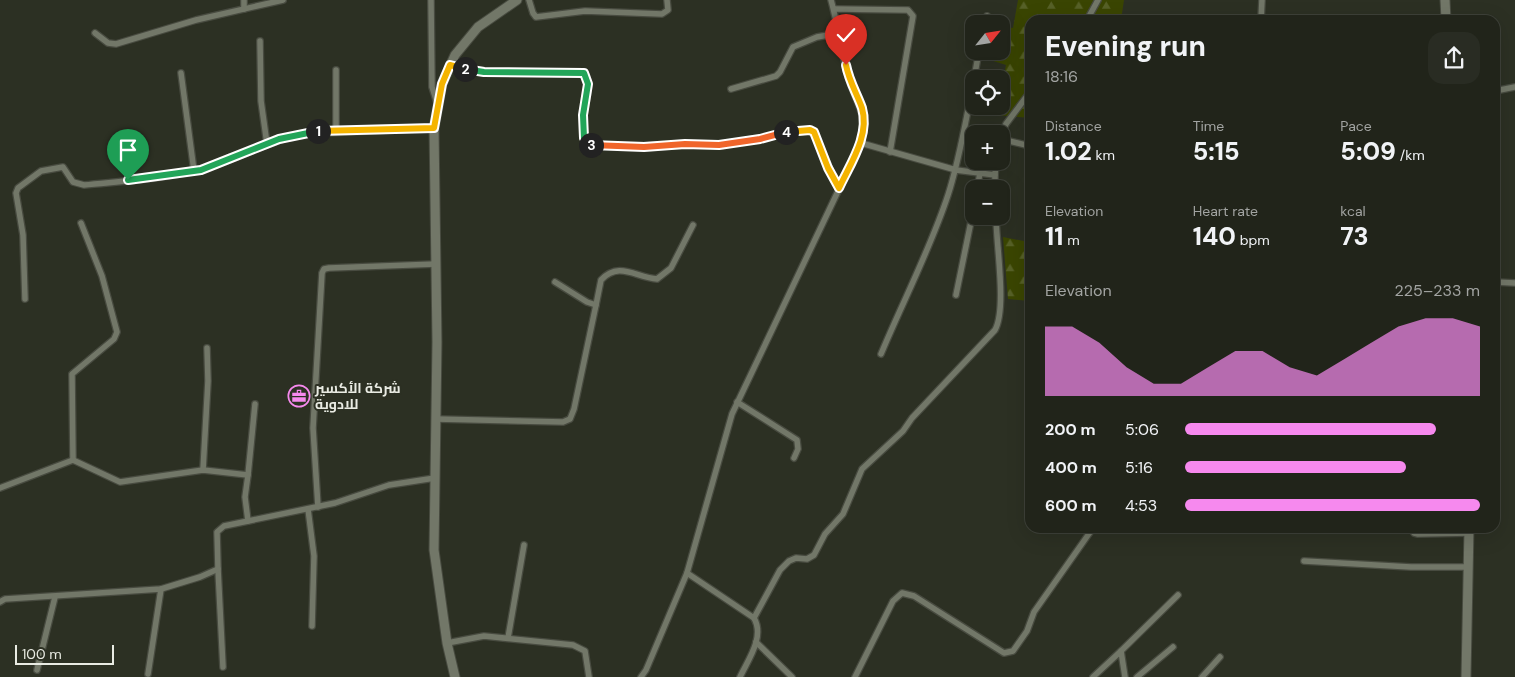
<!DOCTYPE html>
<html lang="en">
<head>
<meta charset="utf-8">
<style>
  body { margin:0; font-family:"DM Sans",Cairo,sans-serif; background:#292c23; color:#f1f3f6; height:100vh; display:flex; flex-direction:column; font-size:19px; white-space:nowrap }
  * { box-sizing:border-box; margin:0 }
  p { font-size:16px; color:#a2a4a2 }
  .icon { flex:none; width:28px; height:28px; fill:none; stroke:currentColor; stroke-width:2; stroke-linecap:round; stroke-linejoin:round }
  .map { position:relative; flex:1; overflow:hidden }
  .side { position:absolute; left:1025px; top:15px; width:475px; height:518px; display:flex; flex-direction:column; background:#21241a; border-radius:15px; box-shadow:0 5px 20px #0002,0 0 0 1px #3e4139 }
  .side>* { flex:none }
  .needle { width:32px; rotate:60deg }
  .buttons { position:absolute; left:965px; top:15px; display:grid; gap:10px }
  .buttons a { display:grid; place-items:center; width:45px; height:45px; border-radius:10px; background:#21241a; box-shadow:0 5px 20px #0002,0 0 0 1px #3e4139; font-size:25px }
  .scale { position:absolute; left:15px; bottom:12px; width:99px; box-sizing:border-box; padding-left:5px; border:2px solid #e9ebe3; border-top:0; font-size:14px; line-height:18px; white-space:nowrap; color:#e9ebe3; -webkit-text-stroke:4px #2c3023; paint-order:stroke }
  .pin { position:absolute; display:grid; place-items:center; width:42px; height:42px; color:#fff; margin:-51px -21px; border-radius:50% 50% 50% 0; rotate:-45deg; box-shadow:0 0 5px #0007 }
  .pin .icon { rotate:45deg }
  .km { position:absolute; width:25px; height:25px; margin:-12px; border-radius:50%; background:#222; color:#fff; font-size:14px; line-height:25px; text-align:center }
  .round { display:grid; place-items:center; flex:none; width:52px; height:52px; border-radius:15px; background:#292c23 }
  .head { display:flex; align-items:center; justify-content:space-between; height:85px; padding:0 20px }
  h1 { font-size:28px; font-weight:800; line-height:38px }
  .stats { display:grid; grid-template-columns:repeat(3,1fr); gap:8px; height:85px; padding:5px 20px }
  .stats div { display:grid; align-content:center }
  .stats b { font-size:25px; font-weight:800 }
  .stats small { font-size:14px; font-weight:400 }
  .stats p { font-size:14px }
  .chart { height:140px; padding:10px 20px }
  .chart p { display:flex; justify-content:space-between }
  .chart svg { width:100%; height:90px; margin-top:5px; fill:#f689ee; opacity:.7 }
  ul { padding:0 20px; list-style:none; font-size:16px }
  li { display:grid; grid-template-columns:80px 60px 1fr; align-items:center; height:38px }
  li i { height:12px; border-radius:6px; background:#f689ee }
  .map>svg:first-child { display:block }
</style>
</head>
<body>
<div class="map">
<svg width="1515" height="677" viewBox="0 0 1515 677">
  <defs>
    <pattern id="forest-firs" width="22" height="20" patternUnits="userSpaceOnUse" patternTransform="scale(1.25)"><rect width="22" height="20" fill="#3a4502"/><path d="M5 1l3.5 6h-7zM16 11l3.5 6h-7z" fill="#566027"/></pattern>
  </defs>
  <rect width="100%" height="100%" fill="#2c3023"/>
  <g fill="url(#forest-firs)">
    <polygon points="1018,0 1124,0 1121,20 1030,20 1030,118 996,115 997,106 1001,106 1001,88 1006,65 987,59 989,51 1001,51 1001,26 1013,28"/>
    <polygon points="1028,209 1030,209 1030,301 1008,299 1003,237 1029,242"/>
  </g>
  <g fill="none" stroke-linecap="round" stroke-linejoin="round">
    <g stroke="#484b40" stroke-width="8">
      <g id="street">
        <polyline points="244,0 244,9"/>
        <polyline points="431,0 432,87 438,106"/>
        <polyline points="529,0 533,13 536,17 585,11 662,14 668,10 667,0"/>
        <polyline points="834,9 908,10 913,16 890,152"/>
        <polyline points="1087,20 1098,0"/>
        <polyline points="1261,20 1262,0"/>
        <polyline points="985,24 987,16"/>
        <polyline points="95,33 108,43 116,44 196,20 283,0"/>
        <polyline points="260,41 261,101 267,144"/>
        <path d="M 450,65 L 484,72 L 585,73 C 598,92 565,139 598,146 L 719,145 L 810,130 C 816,133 832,177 839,188"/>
        <polyline points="181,73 194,171"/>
        <polyline points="974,79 979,51"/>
        <polyline points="731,89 776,76 780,72 793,47 817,37 840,33"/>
        <polyline points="1495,91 1515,87"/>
        <polyline points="336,131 336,70"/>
        <polyline points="1001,135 1006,124 1030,92"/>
        <polyline points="1001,139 1030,146"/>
        <polyline points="861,143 956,170 995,175 996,161"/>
        <polyline points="995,175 995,189"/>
        <polyline points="977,189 980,173"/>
        <polyline points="1495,282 1515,283"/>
        <polyline points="956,295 974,207"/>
        <path d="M 25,299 L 23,235 L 16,193 L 18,188 L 41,171 L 63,167 L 73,182 L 84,185 C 123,181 164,179 202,169 C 236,160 266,142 300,134 L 434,128"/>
        <path d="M 596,305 L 601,280 C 619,261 635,277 657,279 L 671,268 L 693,225"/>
        <path d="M 881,354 C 903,301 930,250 948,195 C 960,158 966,118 974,80"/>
        <polyline points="737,402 797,440 798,449 794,458"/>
        <polyline points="436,419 563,422 570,419 574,409 596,305 587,302 555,282"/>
        <polyline points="73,460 72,374 114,339 117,332 102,276 81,223"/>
        <polyline points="203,470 208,381 207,348"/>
        <polyline points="248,475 255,404"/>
        <polyline points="0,488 73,460 120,482 203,470 248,475 245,497 248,521"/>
        <polyline points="318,507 313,428 322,273 324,269 329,268 436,264"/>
        <polyline points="308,509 314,556 312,626"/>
        <polyline points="1411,528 1414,533 1418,534 1469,533"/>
        <polyline points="1304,561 1411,567 1468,567"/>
        <polyline points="218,569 223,667"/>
        <path d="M 687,573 L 754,618 C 765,637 748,660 740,677"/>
        <polyline points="0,602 5,599 161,589 200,577 218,569 217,532 224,526 335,503 389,485 435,478"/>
        <path d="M 754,618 L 780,570 L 789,561 L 796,558 L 807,559 L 814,555 L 825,534 L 843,514 L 862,469 L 903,431 L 912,418 L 995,330 C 1007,308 996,244 996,216"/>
        <polyline points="508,638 524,545"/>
        <polyline points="756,642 792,677"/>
        <polyline points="447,643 484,636 573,645 585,651 589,677"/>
        <polyline points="1121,651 1178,595"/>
        <polyline points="37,670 55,597"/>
        <polyline points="148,674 161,589"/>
        <path d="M 641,677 L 646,670 L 687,573 L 732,414 L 861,143 C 869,114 855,102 848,76 C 841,51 838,25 831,0"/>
        <polyline points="855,677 893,601 902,593 914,596 1004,653 1013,651 1027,631 1034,612 1093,528"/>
        <polyline points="1093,677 1121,651 1125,677"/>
        <polyline points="1137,677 1173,647"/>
        <polyline points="1202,677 1220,657"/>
      </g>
    </g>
    <g stroke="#484b40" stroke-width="11">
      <g id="secondary">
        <polyline points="1445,0 1446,20"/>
        <polyline points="455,677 447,643 434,550 437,342 434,128 442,84 455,55 478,27 517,0"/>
        <polyline points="1466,677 1469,528"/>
      </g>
    </g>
    <use href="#street" stroke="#727768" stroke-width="5.5"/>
    <use href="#secondary" stroke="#727768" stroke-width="9"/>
  </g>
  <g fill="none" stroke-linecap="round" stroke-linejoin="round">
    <g stroke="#fff" stroke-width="10">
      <polyline id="split-1" points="128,180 201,170 279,139 318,131"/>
    </g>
    <g stroke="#fff" stroke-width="10">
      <polyline id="split-2" points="318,131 434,128 442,84 450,65 465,69"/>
    </g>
    <g stroke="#fff" stroke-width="10">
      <polyline id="split-3" points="465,69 484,72 584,73 588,84 583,115 584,138 591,145"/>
    </g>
    <g stroke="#fff" stroke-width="10">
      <polyline id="split-4" points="591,145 644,147 685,144 719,145 760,139 786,132"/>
    </g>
    <g stroke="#fff" stroke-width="10">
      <path id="split-5" d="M 786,132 L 810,130 L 814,132 L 828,168 L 839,188 C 850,164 870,136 862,108 C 857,94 849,81 846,65"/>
    </g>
    <use href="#split-1" stroke="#22a559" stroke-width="6"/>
    <use href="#split-2" stroke="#f5b400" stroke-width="6"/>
    <use href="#split-3" stroke="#22a559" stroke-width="6"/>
    <use href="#split-4" stroke="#f0652b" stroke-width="6"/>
    <use href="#split-5" stroke="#f5b400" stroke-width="6"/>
  </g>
  <defs>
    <g id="office-ring" transform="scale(1.125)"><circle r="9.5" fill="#2c3023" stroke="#f689ee" stroke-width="1.5"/><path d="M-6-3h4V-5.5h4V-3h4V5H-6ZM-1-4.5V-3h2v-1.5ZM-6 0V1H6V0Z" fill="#f689ee"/></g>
  </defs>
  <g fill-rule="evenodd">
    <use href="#office-ring" x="299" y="396"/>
  </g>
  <g text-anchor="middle" stroke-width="4" stroke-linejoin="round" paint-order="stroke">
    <g font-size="14" font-weight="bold" fill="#e9ebe3" stroke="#2c3023" text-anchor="start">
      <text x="315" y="393">شركة الأكسير<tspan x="315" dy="16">للادوية</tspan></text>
    </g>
  </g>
</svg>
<div class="buttons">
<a><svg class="needle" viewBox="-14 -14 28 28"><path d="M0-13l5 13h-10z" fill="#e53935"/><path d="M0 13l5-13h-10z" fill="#a2a4a2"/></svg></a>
<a><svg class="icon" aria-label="locate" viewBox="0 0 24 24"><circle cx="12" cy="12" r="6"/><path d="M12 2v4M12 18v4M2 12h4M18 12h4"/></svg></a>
<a>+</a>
<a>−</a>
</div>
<div class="scale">100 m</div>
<div class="pin" style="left:128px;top:180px;background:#1e9e55"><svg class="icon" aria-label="arrive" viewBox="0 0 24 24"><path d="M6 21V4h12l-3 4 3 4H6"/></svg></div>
<div class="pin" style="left:846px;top:65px;background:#d93025"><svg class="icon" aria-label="check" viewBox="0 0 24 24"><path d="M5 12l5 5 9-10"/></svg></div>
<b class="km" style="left:318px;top:131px">1</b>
<b class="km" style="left:465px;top:69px">2</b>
<b class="km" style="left:591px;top:145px">3</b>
<b class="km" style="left:786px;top:132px">4</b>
<section class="side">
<div class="head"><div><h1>Evening run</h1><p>18:16</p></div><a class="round"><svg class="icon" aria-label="share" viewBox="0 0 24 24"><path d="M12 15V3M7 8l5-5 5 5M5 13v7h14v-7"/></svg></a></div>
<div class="stats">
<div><p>Distance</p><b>1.02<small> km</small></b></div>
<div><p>Time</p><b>5:15</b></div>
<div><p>Pace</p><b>5:09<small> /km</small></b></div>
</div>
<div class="stats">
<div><p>Elevation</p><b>11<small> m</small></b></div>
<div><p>Heart rate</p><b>140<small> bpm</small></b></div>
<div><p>kcal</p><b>73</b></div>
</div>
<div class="chart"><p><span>Elevation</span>225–233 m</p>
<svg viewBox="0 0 160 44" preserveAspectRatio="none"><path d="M0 44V10L10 10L20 18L30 30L40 38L50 38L60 30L70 22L80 22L90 30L100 34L110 26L120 18L130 10L140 6L150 6L160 10V44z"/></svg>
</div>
<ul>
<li><b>200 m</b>5:06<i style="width:85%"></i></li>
<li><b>400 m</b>5:16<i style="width:75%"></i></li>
<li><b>600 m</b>4:53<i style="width:100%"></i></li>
</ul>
</section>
</div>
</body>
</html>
